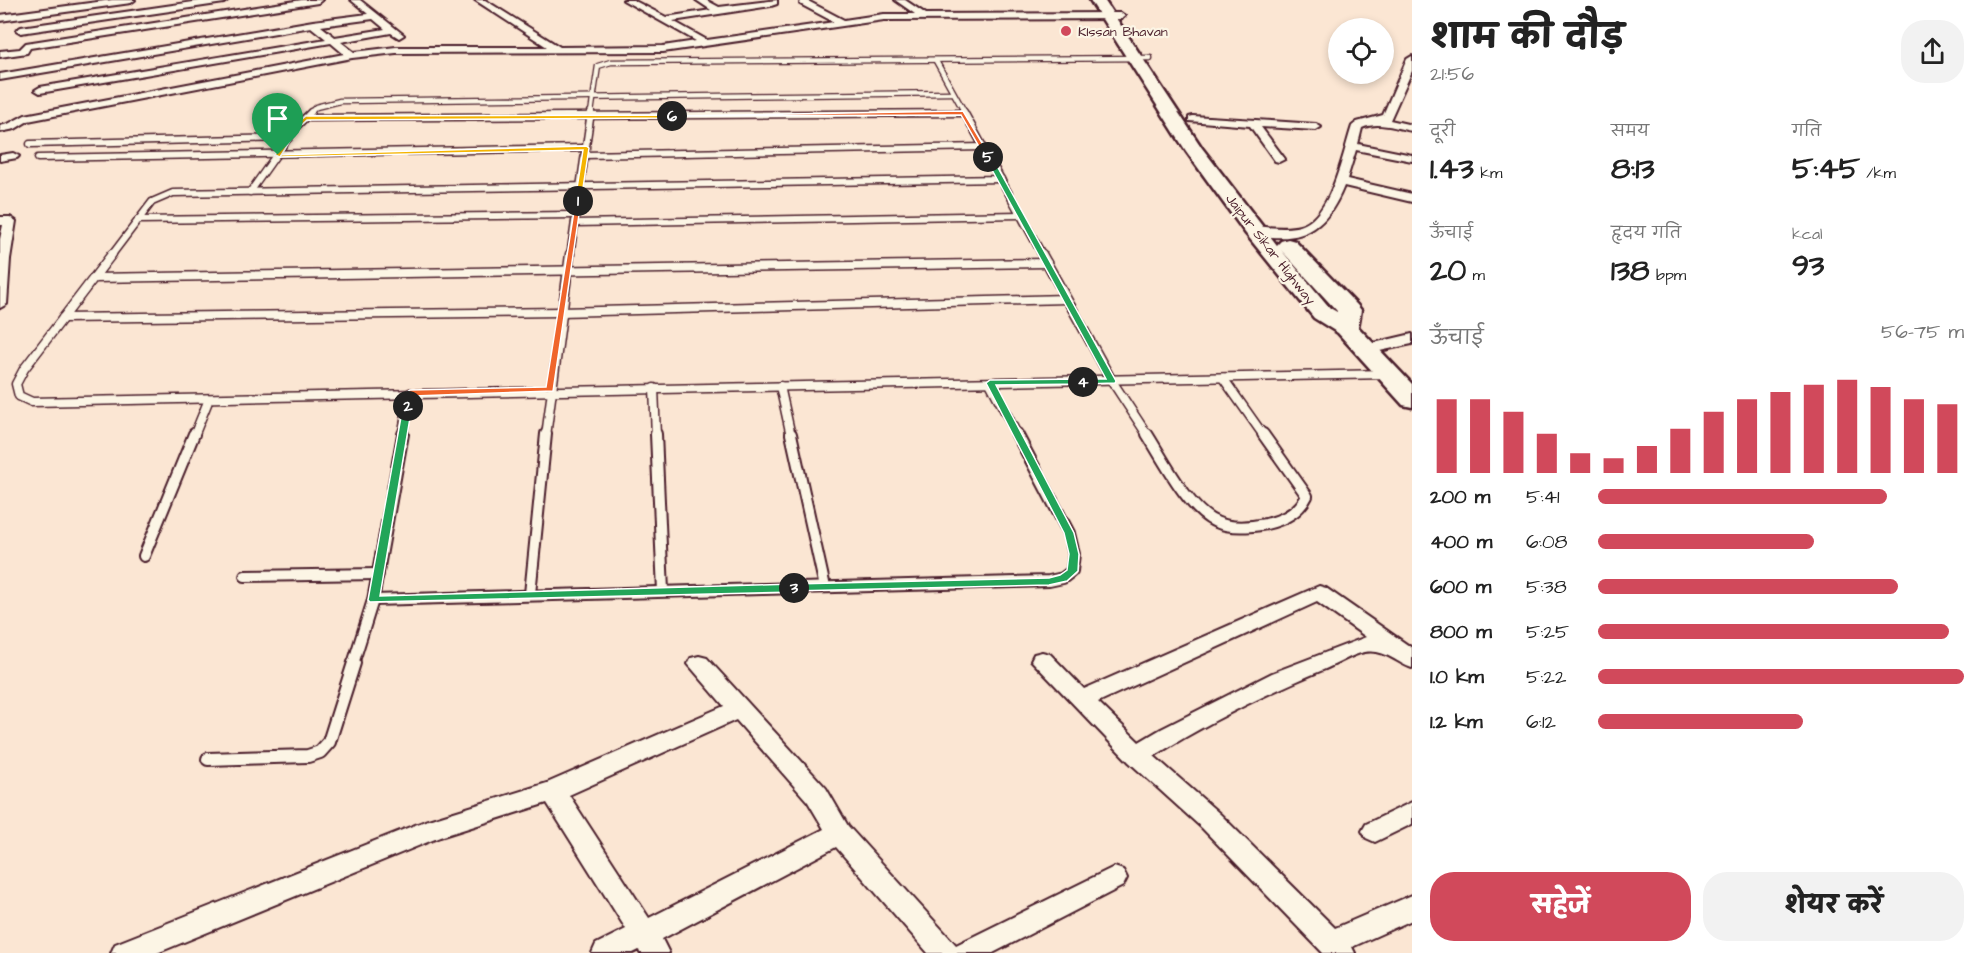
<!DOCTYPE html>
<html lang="hi">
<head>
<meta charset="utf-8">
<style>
  body { margin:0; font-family:"Architects Daughter","Playpen Sans Deva",sans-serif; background:#f2f2f2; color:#222; height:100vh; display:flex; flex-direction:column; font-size:22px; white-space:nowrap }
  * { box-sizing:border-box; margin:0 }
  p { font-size:20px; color:#767676 }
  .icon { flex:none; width:33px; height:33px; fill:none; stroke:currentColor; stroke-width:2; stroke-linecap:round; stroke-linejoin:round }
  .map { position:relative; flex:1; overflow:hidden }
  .panel { display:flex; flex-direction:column; background:#fff; width:570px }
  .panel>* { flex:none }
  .fabs { position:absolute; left:1328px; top:18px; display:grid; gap:12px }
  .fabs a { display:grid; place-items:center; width:66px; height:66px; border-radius:50%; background:#fff; box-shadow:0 3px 9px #0003; font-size:30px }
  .pin { position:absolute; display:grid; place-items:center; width:51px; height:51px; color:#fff; margin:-62px -26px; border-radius:50% 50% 50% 0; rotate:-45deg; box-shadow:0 0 6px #0007 }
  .pin .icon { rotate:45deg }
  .km { position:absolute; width:30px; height:30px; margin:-15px; border-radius:50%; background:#222; color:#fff; font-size:16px; line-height:30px; text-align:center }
  .round { display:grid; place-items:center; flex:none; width:63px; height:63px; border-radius:24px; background:#f2f2f2 }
  .overview { display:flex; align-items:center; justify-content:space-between; height:102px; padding:0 18px }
  h1 { font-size:33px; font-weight:800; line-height:45px }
  .figures { display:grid; grid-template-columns:repeat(3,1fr); gap:9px; height:102px; padding:6px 18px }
  .figures div { display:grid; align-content:center }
  .figures b { font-size:30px; font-weight:800 }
  .figures small { font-size:16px; font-weight:400 }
  .figures p { font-size:16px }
  .chart { height:168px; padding:12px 18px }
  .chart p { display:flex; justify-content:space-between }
  .chart svg { width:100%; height:108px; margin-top:6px; stroke:#d1495b; stroke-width:6 }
  .button { display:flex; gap:12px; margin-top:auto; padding:12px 18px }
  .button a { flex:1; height:69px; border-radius:24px; background:#d1495b; color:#fff; font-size:24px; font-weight:800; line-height:69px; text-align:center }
  .button a+a { background:#f2f2f2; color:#222 }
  ul { padding:0 18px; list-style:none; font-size:20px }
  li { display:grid; grid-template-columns:96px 72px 1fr; align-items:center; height:45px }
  li i { height:15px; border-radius:8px; background:#d1495b }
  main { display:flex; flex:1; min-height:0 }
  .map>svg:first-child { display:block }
</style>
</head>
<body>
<main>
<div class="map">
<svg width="1412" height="953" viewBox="0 0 1412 953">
  <rect width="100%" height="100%" fill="#fbe6d3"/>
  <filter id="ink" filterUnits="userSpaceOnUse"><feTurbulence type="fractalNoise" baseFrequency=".0167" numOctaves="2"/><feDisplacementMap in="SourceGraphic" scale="12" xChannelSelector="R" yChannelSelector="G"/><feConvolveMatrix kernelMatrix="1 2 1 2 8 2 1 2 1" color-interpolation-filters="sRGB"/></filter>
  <g filter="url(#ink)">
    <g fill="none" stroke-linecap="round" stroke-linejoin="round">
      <g stroke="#4a1f2b" stroke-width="7">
        <g id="service-far4">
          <polyline points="936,61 965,113"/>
          <polyline points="310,113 316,107 340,101 952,93"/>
          <polyline points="591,113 598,66 611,62 1150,58"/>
          <polyline points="945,113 963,113"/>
        </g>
      </g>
      <g stroke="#4a1f2b" stroke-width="9">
        <g id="service-far3">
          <polyline points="964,112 1043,256"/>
          <polyline points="305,118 963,113"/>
          <polyline points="30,144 289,138"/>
          <polyline points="585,155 983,147"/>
          <polyline points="38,158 586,148"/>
          <polyline points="250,192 296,127 311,112"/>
          <polyline points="138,220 576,215"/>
          <polyline points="575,223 1020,215"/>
          <polyline points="111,256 152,202 173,193 1001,179"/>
          <polyline points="570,256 591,112"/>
        </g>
      </g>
      <g stroke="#4a1f2b" stroke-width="11">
        <g id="service-far2">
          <polyline points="112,254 24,369 16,384 19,396 32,402 1388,374"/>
          <polyline points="1042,254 1112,381 1148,436"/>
          <polyline points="94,278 1047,263"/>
          <polyline points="63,318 561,312 1066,299"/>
          <polyline points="1223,378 1264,436"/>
          <polyline points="990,383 1018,436"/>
          <polyline points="780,386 791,436"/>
          <polyline points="654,388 656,436"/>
          <polyline points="194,436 209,399"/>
          <polyline points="402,436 410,393"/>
          <polyline points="546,436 570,254"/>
        </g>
      </g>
      <g stroke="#4a1f2b" stroke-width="14">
        <g id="service-far1">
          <polyline points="656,434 663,591"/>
          <polyline points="791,434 825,587"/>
          <path d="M 1147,434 C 1163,459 1189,511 1216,522 C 1231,529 1250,527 1266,524 C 1284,520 1299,512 1307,496 L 1263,434"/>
          <polyline points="144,556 194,434"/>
          <polyline points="245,576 378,574"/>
          <polyline points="530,594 546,434"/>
          <polyline points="373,600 1049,581 1063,578 1072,571 1074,554 1069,533 1017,434"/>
          <polyline points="353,664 373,600 403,434"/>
        </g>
      </g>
      <g stroke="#4a1f2b" stroke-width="16">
        <polyline id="service" points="208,759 308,756 320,752 329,742 354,663"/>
      </g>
      <g stroke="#4a1f2b" stroke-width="4">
        <g id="minor">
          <polygon points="112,0 135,0 131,3 0,21 0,15"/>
          <polygon points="207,0 228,0 224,3 21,33 16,30 21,27"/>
          <polygon points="302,0 322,0 318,3 30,48 27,53 0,57 0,51 20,49 26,43"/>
          <path d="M 351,0 L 360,0 L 404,35 L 399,38 L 391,33 L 341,42 L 354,52 L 396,47 L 547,47 L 475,0 L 485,0 L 560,47 L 663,46 L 696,41 L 623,0 L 633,0 L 666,17 L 711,10 L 696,0 L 706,0 L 719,7 L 777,0 L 777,4 L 771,6 L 673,21 L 707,40 L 834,22 L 800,4 L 801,0 L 806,0 L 844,20 L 884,14 L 915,14 L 895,0 L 905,0 L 926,14 L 1121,13 L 1125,16 L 1121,19 L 884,20 L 663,52 L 396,53 L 352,58 L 28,121 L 15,129 L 0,132 L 0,126 L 8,124 L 25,115 L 344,54 L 331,43 L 40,93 L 35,90 L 40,87 L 326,39 L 311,27 L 0,80 L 0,74 L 313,21 L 368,14 ZM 373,19 L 385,29 L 335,37 L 321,26 Z"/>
          <path d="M 1412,56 L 1412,71 L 1390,120 L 1412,125 L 1412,131 C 1395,128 1378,121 1362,128 L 1358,144 L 1412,155 L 1412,161 L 1356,150 L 1347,179 L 1412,194 L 1412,202 L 1344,186 C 1325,233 1299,245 1248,233 L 1246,230 L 1248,227 L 1253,226 C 1268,227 1285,230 1300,226 C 1331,218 1343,153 1352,126 L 1357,122 L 1383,115 L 1407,59 Z"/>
          <polygon points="1193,116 1316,124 1321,127 1316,130 1261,127 1285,159 1279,162 1275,161 1250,126 1189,121 1189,117"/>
          <polygon points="13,153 19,156 17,158 0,161 0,155"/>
          <polygon points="0,217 10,217 16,221 10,259 7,304 0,308 0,239 3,225 0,225"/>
          <polygon points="1412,334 1412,344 1366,354 1358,349 1361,346"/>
          <path d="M 1319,586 L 1326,588 L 1412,648 L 1412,668 C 1396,663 1386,649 1365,652 C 1352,654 1336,665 1323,670 C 1265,694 1207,723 1154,756 L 1220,814 L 1335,928 L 1412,895 L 1412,920 L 1352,947 L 1355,953 L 1323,953 L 1202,828 L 1129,762 L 1031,660 L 1034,654 L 1042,652 L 1050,654 L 1084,689 ZM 1317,602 L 1366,637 L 1272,673 L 1161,729 L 1139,742 L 1098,702 Z"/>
          <path d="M 699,656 L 707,658 L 826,788 L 848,826 L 956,945 L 1114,867 L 1123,870 L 1127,878 L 1123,886 L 993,953 L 928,953 L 836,847 L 662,939 L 669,953 L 640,953 L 639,950 L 633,953 L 592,953 L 596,944 L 626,929 L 547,803 L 440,837 L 157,953 L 111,953 L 115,944 L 425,821 L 547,783 L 724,706 L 688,664 L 691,658 ZM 736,720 L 808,802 L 824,829 L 649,918 L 569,795 Z"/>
          <polygon points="1412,802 1412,824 1375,842 1366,838 1362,831 1366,824"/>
        </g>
      </g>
      <g stroke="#4a1f2b" stroke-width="5">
        <path id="primary" d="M 1090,0 L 1104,0 L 1202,148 L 1280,249 L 1277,245 L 1281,241 L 1288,239 L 1295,241 L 1357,305 L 1361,310 L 1358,327 L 1412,384 L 1412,407 L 1403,405 L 1338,333 L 1314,318 L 1246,234 L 1186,151 ZM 1281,250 L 1337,311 L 1337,312 L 1330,308 Z"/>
      </g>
      <use href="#service-far4" stroke="#fcf5e5" stroke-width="4.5"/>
      <use href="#service-far3" stroke="#fcf5e5" stroke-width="6"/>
      <use href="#service-far2" stroke="#fcf5e5" stroke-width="8"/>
      <use href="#service-far1" stroke="#fcf5e5" stroke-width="10"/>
      <use href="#service" stroke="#fcf5e5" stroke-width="12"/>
      <use href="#minor" fill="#fcf5e5" fill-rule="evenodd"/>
      <use href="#primary" fill="#fcf5e5" fill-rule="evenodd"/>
    </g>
  </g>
  <polygon fill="#f5b400" stroke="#fff" stroke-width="1.5" points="586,146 589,148 581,201 578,203 575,201 583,150 278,157 275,155"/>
  <polygon fill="#f0652b" stroke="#fff" stroke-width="1.5" points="576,199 581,201 553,391 414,396 411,408 405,408 406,393 410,390 546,387"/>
  <polygon fill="#22a559" stroke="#fff" stroke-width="1.5" points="408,403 412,406 380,596 794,584 799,588 794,592 370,602 368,600 403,406"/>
  <polygon fill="#22a559" stroke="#fff" stroke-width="1.5" points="1083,379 1087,382 1086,384 996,385 1074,533 1079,554 1078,571 1067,581 1049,585 790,591 788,588 794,584 1049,578 1060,575 1067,570 1069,554 1064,533 986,383 990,380"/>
  <polygon fill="#22a559" stroke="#fff" stroke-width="1.5" points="988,155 992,157 1116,381 1115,383 1083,384 1078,382 1083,379 1106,379 985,157"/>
  <polygon fill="#f0652b" stroke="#fff" stroke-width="1.5" points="963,111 991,158 985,157 961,115 669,116"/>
  <polygon fill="#f5b400" stroke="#fff" stroke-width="1.5" points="672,115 674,118 307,120 298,128 280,157 275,155 294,126 306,116"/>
  <circle fill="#d1495b" stroke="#fcf5e5" stroke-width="2" cx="1066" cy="31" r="6"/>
  <g text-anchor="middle" stroke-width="4.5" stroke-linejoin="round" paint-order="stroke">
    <g font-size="14" fill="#4a1f2b" stroke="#fcf5e5" text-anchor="start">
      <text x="1078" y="36">KIssan Bhavan</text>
    </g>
    <g font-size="14" fill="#4a1f2b" stroke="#fcf5e5">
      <text transform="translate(1271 249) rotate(52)" y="5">Jaipur Sikar Highway</text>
    </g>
  </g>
</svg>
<div class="fabs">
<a><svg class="icon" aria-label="locate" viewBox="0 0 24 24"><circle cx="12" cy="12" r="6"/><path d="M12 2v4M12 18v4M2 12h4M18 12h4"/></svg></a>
</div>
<div class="pin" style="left:278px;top:155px;background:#1e9e55"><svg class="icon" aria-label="arrive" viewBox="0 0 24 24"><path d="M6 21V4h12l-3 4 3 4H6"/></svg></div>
<b class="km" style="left:578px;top:201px">1</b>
<b class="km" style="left:408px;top:406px">2</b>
<b class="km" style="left:794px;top:588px">3</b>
<b class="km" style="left:1083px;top:382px">4</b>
<b class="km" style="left:988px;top:157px">5</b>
<b class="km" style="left:672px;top:116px">6</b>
</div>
<section class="panel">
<div class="overview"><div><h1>शाम की दौड़</h1><p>21:56</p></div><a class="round"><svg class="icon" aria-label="share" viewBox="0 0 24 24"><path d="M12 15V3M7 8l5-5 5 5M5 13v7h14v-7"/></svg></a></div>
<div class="figures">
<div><p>दूरी</p><b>1.43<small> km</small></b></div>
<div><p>समय</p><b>8:13</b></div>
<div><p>गति</p><b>5:45<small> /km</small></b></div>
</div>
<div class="figures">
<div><p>ऊँचाई</p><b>20<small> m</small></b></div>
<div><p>हृदय गति</p><b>138<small> bpm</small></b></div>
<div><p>kcal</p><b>93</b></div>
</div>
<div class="chart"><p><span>ऊँचाई</span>56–75 m</p>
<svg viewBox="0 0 160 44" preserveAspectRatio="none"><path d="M5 44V14M15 44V14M25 44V19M35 44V28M45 44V36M55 44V38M65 44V33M75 44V26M85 44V19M95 44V14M105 44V11M115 44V8M125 44V6M135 44V9M145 44V14M155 44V16"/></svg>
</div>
<ul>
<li><b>200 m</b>5:41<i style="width:79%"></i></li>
<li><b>400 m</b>6:08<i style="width:59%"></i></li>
<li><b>600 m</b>5:38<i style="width:82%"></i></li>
<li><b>800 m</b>5:25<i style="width:96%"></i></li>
<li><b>1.0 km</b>5:22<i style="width:100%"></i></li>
<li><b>1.2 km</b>6:12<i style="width:56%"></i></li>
</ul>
<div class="button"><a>सहेजें</a><a>शेयर करें</a></div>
</section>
</main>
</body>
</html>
